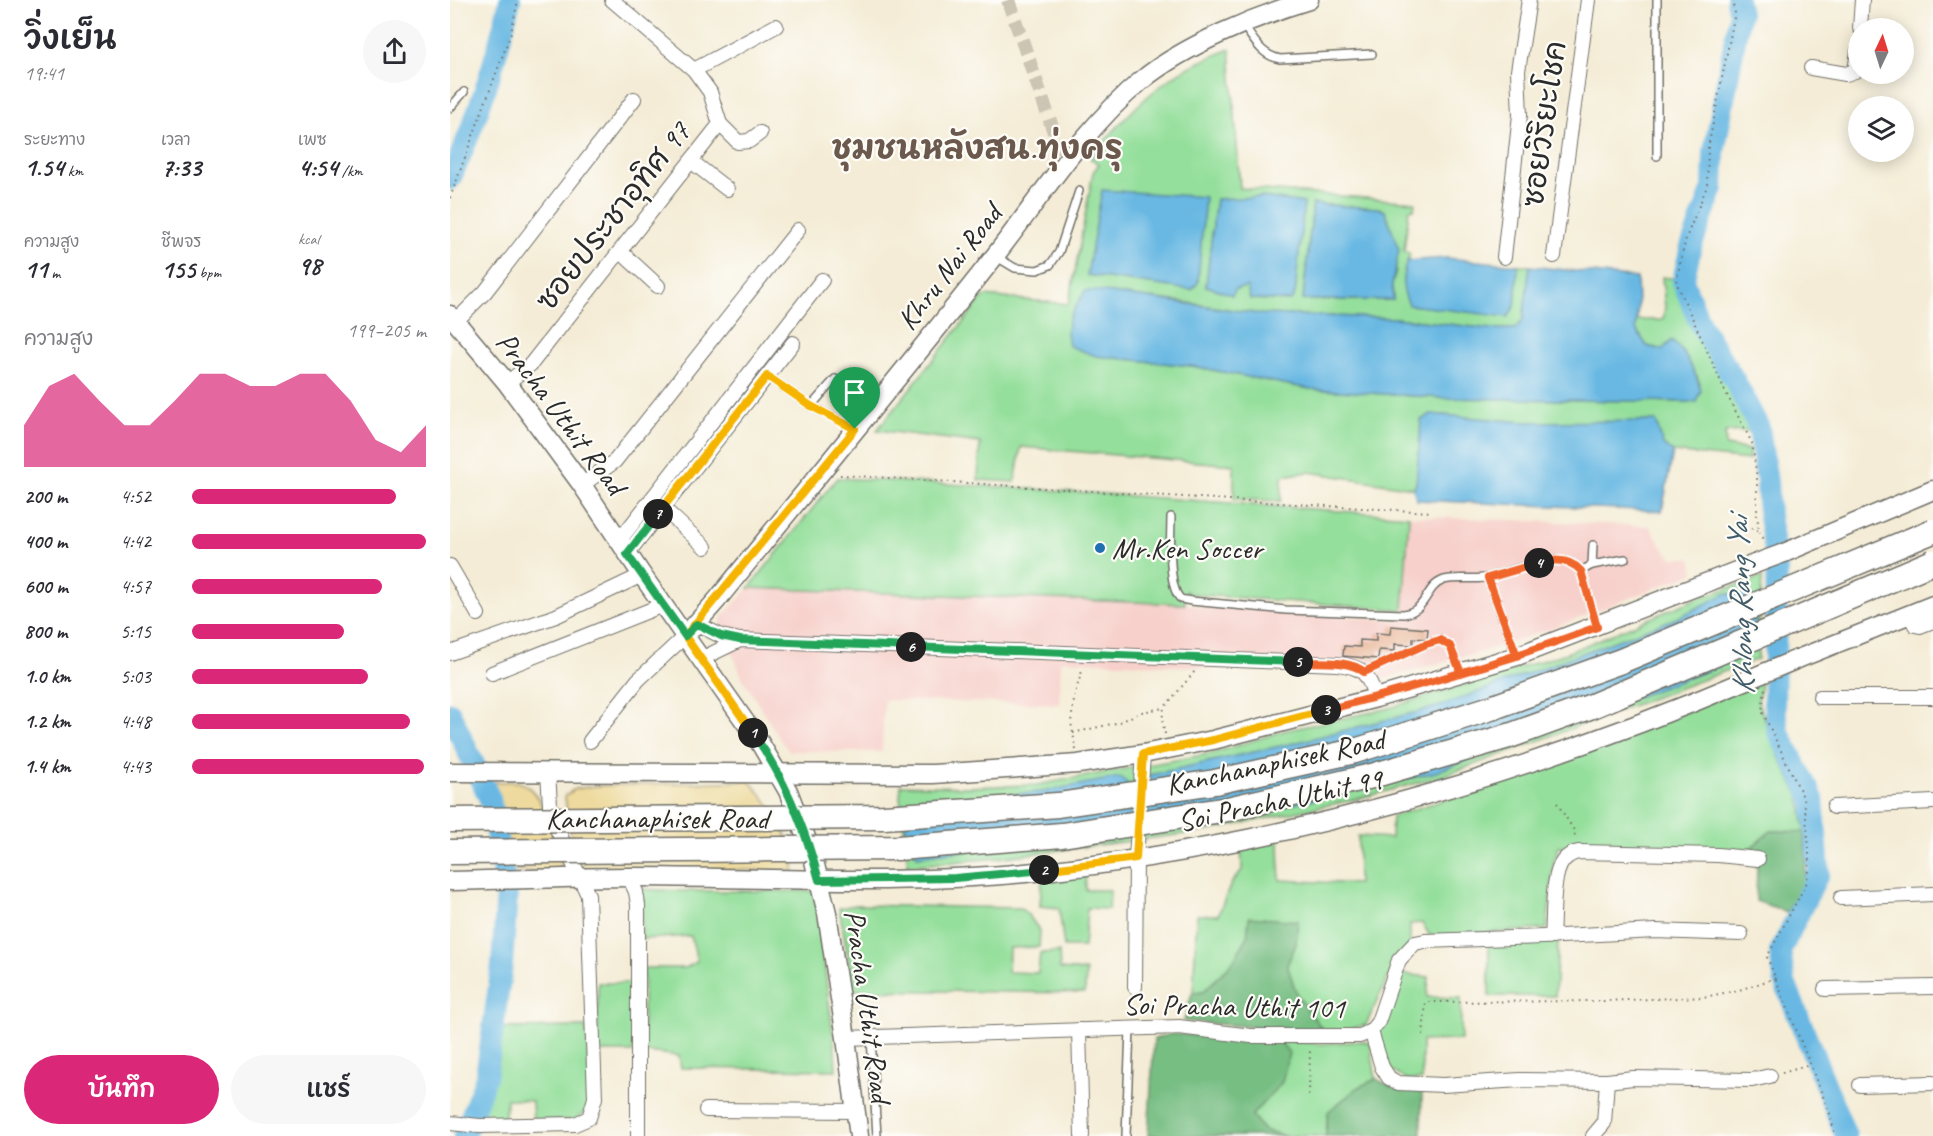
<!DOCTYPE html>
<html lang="th">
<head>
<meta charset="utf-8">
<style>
  body { margin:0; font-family:Caveat,"Playpen Sans Thai",sans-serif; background:#f7f7f7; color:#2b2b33; height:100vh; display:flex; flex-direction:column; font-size:22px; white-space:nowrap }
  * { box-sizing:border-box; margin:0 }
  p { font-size:20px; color:#7c7c81 }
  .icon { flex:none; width:33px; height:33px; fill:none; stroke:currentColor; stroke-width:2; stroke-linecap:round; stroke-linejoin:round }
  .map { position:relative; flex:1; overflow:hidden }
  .panel { display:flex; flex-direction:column; background:#fff; width:450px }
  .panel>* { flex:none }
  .needle { width:39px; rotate:4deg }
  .tools { position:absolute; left:1398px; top:18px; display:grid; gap:12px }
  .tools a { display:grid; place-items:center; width:66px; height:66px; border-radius:50%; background:#fff; box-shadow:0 3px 15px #0003; font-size:30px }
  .pin { position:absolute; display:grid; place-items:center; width:51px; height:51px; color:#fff; margin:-62px -26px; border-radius:50% 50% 50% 0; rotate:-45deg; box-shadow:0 0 6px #0007 }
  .pin .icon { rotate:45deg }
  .km { position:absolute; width:30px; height:30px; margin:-15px; border-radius:50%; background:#222; color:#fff; font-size:16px; line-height:30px; text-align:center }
  .round { display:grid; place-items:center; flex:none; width:63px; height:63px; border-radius:32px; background:#f7f7f7 }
  .overview { display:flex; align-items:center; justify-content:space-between; height:102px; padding:0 24px }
  h1 { font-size:33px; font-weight:600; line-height:45px }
  .metrics { display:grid; grid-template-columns:repeat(3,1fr); gap:9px; height:102px; padding:6px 24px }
  .metrics div { display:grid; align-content:center }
  .metrics b { font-size:26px; font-weight:600 }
  .metrics small { font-size:16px; font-weight:400 }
  .metrics p { font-size:16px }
  .chart { height:168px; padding:12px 24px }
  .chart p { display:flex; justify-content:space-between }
  .chart svg { width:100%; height:108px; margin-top:6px; fill:#db2777; opacity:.7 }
  .primary-button { display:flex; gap:12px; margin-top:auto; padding:12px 24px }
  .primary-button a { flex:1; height:69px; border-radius:36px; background:#db2777; color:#fff; font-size:24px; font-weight:600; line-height:69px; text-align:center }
  .primary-button a+a { background:#f7f7f7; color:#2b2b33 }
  ul { padding:0 24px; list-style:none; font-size:20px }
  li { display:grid; grid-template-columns:96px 72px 1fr; align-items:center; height:45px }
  li i { height:15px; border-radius:8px; background:#db2777 }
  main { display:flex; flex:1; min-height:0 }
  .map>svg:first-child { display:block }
</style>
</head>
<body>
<main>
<section class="panel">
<div class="overview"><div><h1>วิ่งเย็น</h1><p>19:41</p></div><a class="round"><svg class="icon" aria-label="share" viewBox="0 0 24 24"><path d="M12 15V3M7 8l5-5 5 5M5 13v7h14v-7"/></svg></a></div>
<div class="metrics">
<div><p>ระยะทาง</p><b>1.54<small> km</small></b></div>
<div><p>เวลา</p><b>7:33</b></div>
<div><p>เพซ</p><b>4:54<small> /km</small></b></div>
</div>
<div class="metrics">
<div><p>ความสูง</p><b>11<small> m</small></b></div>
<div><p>ชีพจร</p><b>155<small> bpm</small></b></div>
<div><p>kcal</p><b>98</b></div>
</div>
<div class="chart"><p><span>ความสูง</span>199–205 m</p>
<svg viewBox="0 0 160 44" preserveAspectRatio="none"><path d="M0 44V27L10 11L20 6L30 17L40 27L50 27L60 17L70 6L80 6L90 11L100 11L110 6L120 6L130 17L140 33L150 38L160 27V44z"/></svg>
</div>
<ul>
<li><b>200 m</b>4:52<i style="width:87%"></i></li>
<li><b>400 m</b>4:42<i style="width:100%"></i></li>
<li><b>600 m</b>4:57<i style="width:81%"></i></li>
<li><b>800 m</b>5:15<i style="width:65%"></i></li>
<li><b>1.0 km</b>5:03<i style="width:75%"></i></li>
<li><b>1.2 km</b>4:48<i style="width:93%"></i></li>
<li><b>1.4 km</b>4:43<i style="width:99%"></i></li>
</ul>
<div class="primary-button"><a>บันทึก</a><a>แชร์</a></div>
</section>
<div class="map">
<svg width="1483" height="1136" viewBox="0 0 1483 1136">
  <rect width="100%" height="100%" fill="#fdfcf7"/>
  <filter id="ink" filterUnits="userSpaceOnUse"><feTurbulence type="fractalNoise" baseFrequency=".0167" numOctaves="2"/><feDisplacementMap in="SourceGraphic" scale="12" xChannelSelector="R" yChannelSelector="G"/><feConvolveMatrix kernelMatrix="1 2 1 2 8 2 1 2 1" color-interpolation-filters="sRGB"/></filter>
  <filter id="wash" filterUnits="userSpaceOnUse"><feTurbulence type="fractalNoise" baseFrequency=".008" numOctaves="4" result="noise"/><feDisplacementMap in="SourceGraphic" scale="24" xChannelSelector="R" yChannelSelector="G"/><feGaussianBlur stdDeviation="1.35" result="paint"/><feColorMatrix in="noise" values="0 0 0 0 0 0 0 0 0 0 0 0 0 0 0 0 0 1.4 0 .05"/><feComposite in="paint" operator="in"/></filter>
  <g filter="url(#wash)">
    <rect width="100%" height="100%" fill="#f4ecd6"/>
    <polygon fill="#f7d0cb" points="959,516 1199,526 1213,548 1222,558 1241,558 1244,573 1108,626 1041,649 923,682 902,675 611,660 609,704 434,700 432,752 340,751 333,744 293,679 271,626 271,618 299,588 735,604 951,621"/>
    <g fill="#94df9b" stroke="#608563" stroke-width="1.5" fill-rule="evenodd">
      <path d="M 780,49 L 790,188 L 965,202 L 964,209 L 959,210 L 954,251 L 960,254 L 954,271 L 1065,306 L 1068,265 L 1080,266 L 1073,320 L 1065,329 L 1041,329 L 945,318 L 811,314 L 726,301 L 636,291 L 620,317 L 646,356 L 742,366 L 860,389 L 993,398 L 1245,402 L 1251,390 L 1247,376 L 1212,350 L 1197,346 L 1186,329 L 1186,320 L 1213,320 L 1215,307 L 1212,277 L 1230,279 C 1250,331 1278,379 1299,431 L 1275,432 L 1276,446 L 1299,450 L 1299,460 L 1223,452 L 1213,445 L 1074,422 L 981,414 L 966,485 L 963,488 L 859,472 L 832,476 L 831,501 L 784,499 L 784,465 L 571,447 L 565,482 L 528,480 L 530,443 L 427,430 L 534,296 L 618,304 L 622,288 L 643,172 L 649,164 L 640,158 C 663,131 688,102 717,81 C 735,67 759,58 780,49 ZM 766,199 L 854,203 L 845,294 L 841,301 L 797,287 L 786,289 L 756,286 ZM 863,204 L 928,208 L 935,211 L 946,270 L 942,285 L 943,300 L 853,300 Z"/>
      <polygon points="387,478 570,488 959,516 953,610 740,594 736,591 735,604 299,588"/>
      <polygon points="1312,577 1308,659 993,776 907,799 757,831 547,858 458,866 450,797 451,785 515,787 586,785 764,753 833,731 936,709 1117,653 1248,598"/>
      <polygon points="1311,682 1308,702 1330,759 1350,797 1355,832 1321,831 1297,851 1109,846 1104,861 1097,929 980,936 972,923 960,924 960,944 939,975 916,1025 891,1031 872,1029 847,995 837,965 846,944 847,921 797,938 782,963 753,992 743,993 747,915 768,915 781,884 792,870 791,843 829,839 830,880 908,884 908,836 941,838 942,816 1074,775"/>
      <polygon points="635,871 636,890 660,890 659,909 637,908 634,947 614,947 609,908 590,906 592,879"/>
      <polygon points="192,889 231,891 365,891 385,1050 386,1070 231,1068 229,1056 192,1051 194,968 236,968 247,961 241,936 192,939"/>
      <polygon points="405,905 570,908 579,916 590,931 589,947 559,948 558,972 588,973 590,953 609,952 610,969 636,971 635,993 404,990 389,908"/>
      <polygon points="1039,942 1108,942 1105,996 1039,996"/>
      <polygon points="953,974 979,977 977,997 1011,998 1011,1040 972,1041 972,1080 956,1080 941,1070 934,1054 928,1034 946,978"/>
      <polygon points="148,983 182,983 183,1052 148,1052"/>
      <polygon points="136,1027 141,1094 138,1111 124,1120 83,1120 82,1101 57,1099 54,1120 31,1120 48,1065 53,1028"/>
      <polygon points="829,1040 870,1044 913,1041 920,1043 926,1079 909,1087 878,1112 876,1136 835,1136 813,1130 802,1115 832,1082"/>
    </g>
    <g fill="#77be83" stroke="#517457" stroke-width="1.5">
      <polygon points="1321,831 1355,832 1356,863 1354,882 1337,912 1306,901 1307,867 1297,851"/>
      <polygon points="799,917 848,921 846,944 837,965 847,995 872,1029 827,1029 734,1021 742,993 753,992 782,963 797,938"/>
      <polygon points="721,1034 829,1040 839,1053 832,1082 802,1115 813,1130 835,1136 698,1136 704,1039"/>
      <polygon points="926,1079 944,1088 972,1092 971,1136 876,1136 878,1112 909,1087"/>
    </g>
    <g fill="#eeda9e" stroke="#8c8264" stroke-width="1.5">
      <path d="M 299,781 C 320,802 345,841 344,871 L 133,868 L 119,828 L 115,796 L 125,789 L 144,786 Z"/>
      <path d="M 43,782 C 51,782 64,780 71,783 C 96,793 106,845 112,869 L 104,872 L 63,871 Z"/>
    </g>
    <g fill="#68b8e3" stroke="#4a7287" stroke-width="1.5">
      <polygon points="652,190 755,197 748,283 742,290 637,275"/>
      <polygon points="812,197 854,203 845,294 841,301 800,299 797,287 786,289 782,295 756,286 766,199"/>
      <polygon points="863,204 928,208 935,211 949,250 942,285 943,300 853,300"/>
      <path d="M 996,258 L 1068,265 L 1065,306 L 1058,317 L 959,305 C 951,288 951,279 957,261 Z"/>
      <path d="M 1080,266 L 1187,278 L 1188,305 L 1186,329 L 1197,346 L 1212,350 L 1222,340 C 1236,353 1245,371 1251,390 L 1246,402 L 993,398 L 860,389 L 742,366 L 646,356 L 619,346 C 613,319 622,314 635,291 L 648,291 L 811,314 L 945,318 L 1041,329 L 1065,329 L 1073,320 Z"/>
      <polygon points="981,414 1074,422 1206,421 1213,445 1223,452 1212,511 967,500 963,488 966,484 971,420"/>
      <polygon points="1299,593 1306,620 1305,648 1289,659 983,773 766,821 703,832 694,803 700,775 844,743 987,707 1227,618 1275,594"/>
      <polygon points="670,777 678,784 681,807 679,832 467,856 456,831 454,804 480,797 512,798 591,792"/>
    </g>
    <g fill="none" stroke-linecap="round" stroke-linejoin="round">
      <g stroke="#68b8e3" stroke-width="22">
        <polyline points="1287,0 1290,13 1264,152 1263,188 1241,247 1233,281 1250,324 1285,381 1309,428 1317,482 1319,516 1327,564 1324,703 1328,731 1363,799 1369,872 1330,952 1335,983 1396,1136"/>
        <path d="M 0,179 C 26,123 46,61 60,0"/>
        <polyline points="0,713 40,799 57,894 52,965 36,1077 14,1136"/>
      </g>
    </g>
    <g id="blocks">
      <polygon fill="#e6ae8e" points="941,626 978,629 977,639 963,638 963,645 945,644 945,651 929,650 928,659 893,656 894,646 910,647 910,640 926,641 926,633 940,634"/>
    </g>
  </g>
  <g filter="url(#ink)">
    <use href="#blocks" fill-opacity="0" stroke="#716f67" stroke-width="1.5"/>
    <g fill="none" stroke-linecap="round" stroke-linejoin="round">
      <polyline stroke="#ccc5b4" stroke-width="14" stroke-dasharray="14 7" stroke-linecap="butt" points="558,0 615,164"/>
      <g stroke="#716f67" stroke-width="10">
        <g id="lane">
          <path d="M 793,25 C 804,40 811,55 830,59 L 922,54"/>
          <polyline points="0,108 14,92"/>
          <polyline points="1207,156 1207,0"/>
          <polyline points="545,256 565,268 587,270 600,265 609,252 629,191"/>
          <polyline points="317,376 361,406 405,428"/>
          <polyline points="361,406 385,379"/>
          <path d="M 721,517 C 721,533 717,589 731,599 C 734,600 738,600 741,601 L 836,610 L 954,614 C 979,609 974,587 994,580 C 1008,576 1025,581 1040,577 C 1064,572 1111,546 1131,571 L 1146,624"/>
          <polyline points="1142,565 1143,545"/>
          <polyline points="1131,571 1142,565 1175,559"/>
          <polyline points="1038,578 1066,654"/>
          <polyline points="913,672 976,644 990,640 1000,646 1011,672"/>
          <polyline points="421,1038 427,1136"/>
          <polyline points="676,1136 680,1029"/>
        </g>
      </g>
      <g stroke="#716f67" stroke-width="16">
        <g id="street">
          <polyline points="1410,28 1412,0"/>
          <polyline points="1361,68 1396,74 1405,71 1408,51"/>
          <polyline points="244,70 326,26"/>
          <polyline points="270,124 288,142 299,141 310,133"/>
          <polyline points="241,161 277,189"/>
          <polyline points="170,251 208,286"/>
          <polyline points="1104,256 1138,0"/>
          <polyline points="1054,257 1070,115 1068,71 1079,0"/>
          <polyline points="6,321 35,292 184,99"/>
          <polyline points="57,383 81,364 270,124 260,92 244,70 162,0"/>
          <polyline points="132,485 165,461 348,230"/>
          <polyline points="213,508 255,547"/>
          <polyline points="169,541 372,280"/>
          <polyline points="177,554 343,343"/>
          <polyline points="0,566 28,614"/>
          <polyline points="1460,614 1465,625 1470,626 1483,621"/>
          <polyline points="247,624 271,636 290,640"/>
          <polyline points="0,653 106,616 192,575"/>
          <path d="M 251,659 L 290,640 L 887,664 C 914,667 917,673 926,698"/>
          <polyline points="42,673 213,605"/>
          <polyline points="1370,697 1483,697"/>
          <polyline points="140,741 188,680 235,636"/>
          <polyline points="1384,807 1483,802"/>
          <polyline points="179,877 186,892 188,905 188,1136"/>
          <polyline points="1391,898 1483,894"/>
          <path d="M 1102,937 C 1104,917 1101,876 1113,861 C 1117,856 1123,853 1129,852 L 1268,855 L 1308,859"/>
          <polyline points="685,987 686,858 693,754"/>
          <polyline points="1375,989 1483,987"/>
          <polyline points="629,1030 632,1136"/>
          <polyline points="921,1031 932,1067 939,1078 948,1083 993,1085 1070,1080 1157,1081 1183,1078 1302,1080 1320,1076"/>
          <polyline points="396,1038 729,1027 801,1036 910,1036 921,1031 928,1022 949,960 965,943 975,941 1093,937 1205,931 1291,934"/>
          <polyline points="1410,1085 1483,1083"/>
          <polyline points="256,1110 405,1111"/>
          <polyline points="0,1123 30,1126 125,1124 139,1118 145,1098 138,895 106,827 100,805 98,772"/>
          <polyline points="1143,1136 1154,1123 1157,1081"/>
        </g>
      </g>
      <g stroke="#716f67" stroke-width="21">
        <g id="secondary">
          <polyline points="0,315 57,383 132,485 192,575 310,743 338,791 362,853 377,913 396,1038 409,1136"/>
          <polyline points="1334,553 1483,490"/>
          <path d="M 235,636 L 267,600 C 359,486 453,373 544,257 C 591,197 633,129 692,80 C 735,45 806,16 859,0"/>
          <polyline points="1350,658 1483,605"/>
          <polyline points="0,772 483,774 628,764 693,754 763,740 926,698 1067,656 1315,560"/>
          <path d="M 0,881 C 60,880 120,877 181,877 C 312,877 444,886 575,873 C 827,848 1070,777 1302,678"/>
        </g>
      </g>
      <g stroke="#716f67" stroke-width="2" stroke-dasharray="1.5 4.5" stroke-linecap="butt">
        <polyline points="1282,0 1285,13 1258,148 1257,186 1236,238 1226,282 1276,393 1302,443 1307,478 1307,514 1309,531 1316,543"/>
        <polyline points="0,198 61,33 68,0"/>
        <path d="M 390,475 C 587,487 784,501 981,512"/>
        <polyline points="1301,528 1309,531"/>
        <polyline points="1315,689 1312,711 1354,799 1359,847 1359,871 1356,884 1317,957 1380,1114 1385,1136"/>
        <polyline points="623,733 670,722 691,712 714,708"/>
        <polyline points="715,734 712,720 714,708 745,671"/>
        <polyline points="626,750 621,722 625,693 633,668"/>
        <polyline points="1107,803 1125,832 1124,839"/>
        <polyline points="973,1035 976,1002 1152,1001 1254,997 1289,990 1326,978"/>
        <polyline points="1332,1073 1360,1065"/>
        <polyline points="859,1095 860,1047"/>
      </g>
      <use href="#lane" stroke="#fff" stroke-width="7"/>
      <use href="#street" stroke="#fff" stroke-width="14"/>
      <use href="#secondary" stroke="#fff" stroke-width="18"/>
      <g stroke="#716f67" stroke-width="21" stroke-linecap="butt">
        <g id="secondary-bridge">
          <polyline points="1315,560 1334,553"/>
          <polyline points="1302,678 1350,658"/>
        </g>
      </g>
      <g stroke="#716f67" stroke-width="27" stroke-linecap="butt">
        <g id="highway-bridge">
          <polyline points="0,820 434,817 608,805 765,782 905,751 1041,708 1171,661 1483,531"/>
          <polyline points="0,852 448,848 612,835 778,809 922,776 1062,735 1142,706 1483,562"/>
        </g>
      </g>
      <use href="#secondary-bridge" stroke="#fff" stroke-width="18"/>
      <use href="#highway-bridge" stroke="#fff" stroke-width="24"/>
    </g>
  </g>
  <g fill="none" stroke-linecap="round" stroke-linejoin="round" filter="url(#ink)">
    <g stroke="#fff" stroke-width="12">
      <polyline id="split-1" points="303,733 235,636 405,429"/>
    </g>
    <g stroke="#fff" stroke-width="12">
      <path id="split-2" d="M 303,733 C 335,778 355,828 369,880 L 505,878 L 594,870"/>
    </g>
    <g stroke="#fff" stroke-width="12">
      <polyline id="split-3" points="594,870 686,858 693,754 763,740 876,710"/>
    </g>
    <g stroke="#fff" stroke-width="12">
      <path id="split-4" d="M 876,710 C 968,687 1058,660 1147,627 L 1131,571 C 1120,558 1104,559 1089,563"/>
    </g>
    <g stroke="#fff" stroke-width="12">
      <path id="split-5" d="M 848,662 C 867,663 899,659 914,672 L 976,644 L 990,640 L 1000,646 L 1011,673 L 1067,656 L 1038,578 L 1089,563"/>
    </g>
    <g stroke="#fff" stroke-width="12">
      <polyline id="split-6" points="461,647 848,662"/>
    </g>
    <g stroke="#fff" stroke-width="12">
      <polyline id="split-7" points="208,514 177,554 235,636 247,624 271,636 290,640 461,647"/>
    </g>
    <g stroke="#fff" stroke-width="12">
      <polyline id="split-8" points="208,514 317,376 361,406 405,429"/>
    </g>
    <use href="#split-1" stroke="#f5b400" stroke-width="8"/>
    <use href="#split-2" stroke="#22a559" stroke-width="8"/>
    <use href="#split-3" stroke="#f5b400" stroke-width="8"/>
    <use href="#split-4" stroke="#f0652b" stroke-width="8"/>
    <use href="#split-5" stroke="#f0652b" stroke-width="8"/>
    <use href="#split-6" stroke="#22a559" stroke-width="8"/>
    <use href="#split-7" stroke="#22a559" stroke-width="8"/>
    <use href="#split-8" stroke="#f5b400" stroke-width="8"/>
  </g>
  <circle fill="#1f6fb2" stroke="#fdfcf7" stroke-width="2" cx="650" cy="548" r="6"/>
  <g text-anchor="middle" stroke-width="4.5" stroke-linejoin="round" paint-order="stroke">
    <g font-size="30" fill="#2b2b2b" stroke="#fdfcf7">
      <text transform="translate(1094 124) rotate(-82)" y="10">ซอยวิริยะโชค</text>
      <text transform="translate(163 216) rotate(-52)" y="10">ซอยประชาอุทิศ 97</text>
      <text transform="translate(499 267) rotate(-52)" y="10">Khru Nai Road</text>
      <text transform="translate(111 413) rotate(53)" y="10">Pracha Uthit Road</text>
      <text transform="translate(825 762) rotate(-12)" y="10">Kanchanaphisek Road</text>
      <text transform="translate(830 800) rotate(-12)" y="10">Soi Pracha Uthit 99</text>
      <text x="207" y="828">Kanchanaphisek Road</text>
      <text transform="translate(418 1006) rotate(82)" y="10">Pracha Uthit Road</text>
      <text transform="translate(784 1006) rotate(1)" y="10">Soi Pracha Uthit 101</text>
    </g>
    <g font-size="30" fill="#2b2b2b" stroke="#fdfcf7" text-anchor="start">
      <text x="662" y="558">Mr.Ken Soccer</text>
    </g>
    <g font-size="32" font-weight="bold" fill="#6c594e" stroke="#fdfcf7">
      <text x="527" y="159">ชุมชนหลังสน.ทุ่งครุ</text>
    </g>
    <g font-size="32" font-style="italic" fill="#405c6b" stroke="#fdfcf7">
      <text transform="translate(1290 606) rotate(-92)" y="11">Khlong Rang Yai</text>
    </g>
  </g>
</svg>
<div class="tools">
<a><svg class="needle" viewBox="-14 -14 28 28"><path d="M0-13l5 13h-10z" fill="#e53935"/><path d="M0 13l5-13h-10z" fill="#7c7c81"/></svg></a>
<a><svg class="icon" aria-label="layers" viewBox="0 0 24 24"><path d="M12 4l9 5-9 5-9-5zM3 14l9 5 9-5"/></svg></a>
</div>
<div class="pin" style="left:405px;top:429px;background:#1e9e55"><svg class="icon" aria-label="arrive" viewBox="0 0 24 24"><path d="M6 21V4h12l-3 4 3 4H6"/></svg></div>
<b class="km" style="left:303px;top:733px">1</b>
<b class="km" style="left:594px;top:870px">2</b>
<b class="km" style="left:876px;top:710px">3</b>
<b class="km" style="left:1089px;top:563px">4</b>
<b class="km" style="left:848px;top:662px">5</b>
<b class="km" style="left:461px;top:647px">6</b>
<b class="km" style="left:208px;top:514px">7</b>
</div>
</main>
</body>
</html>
